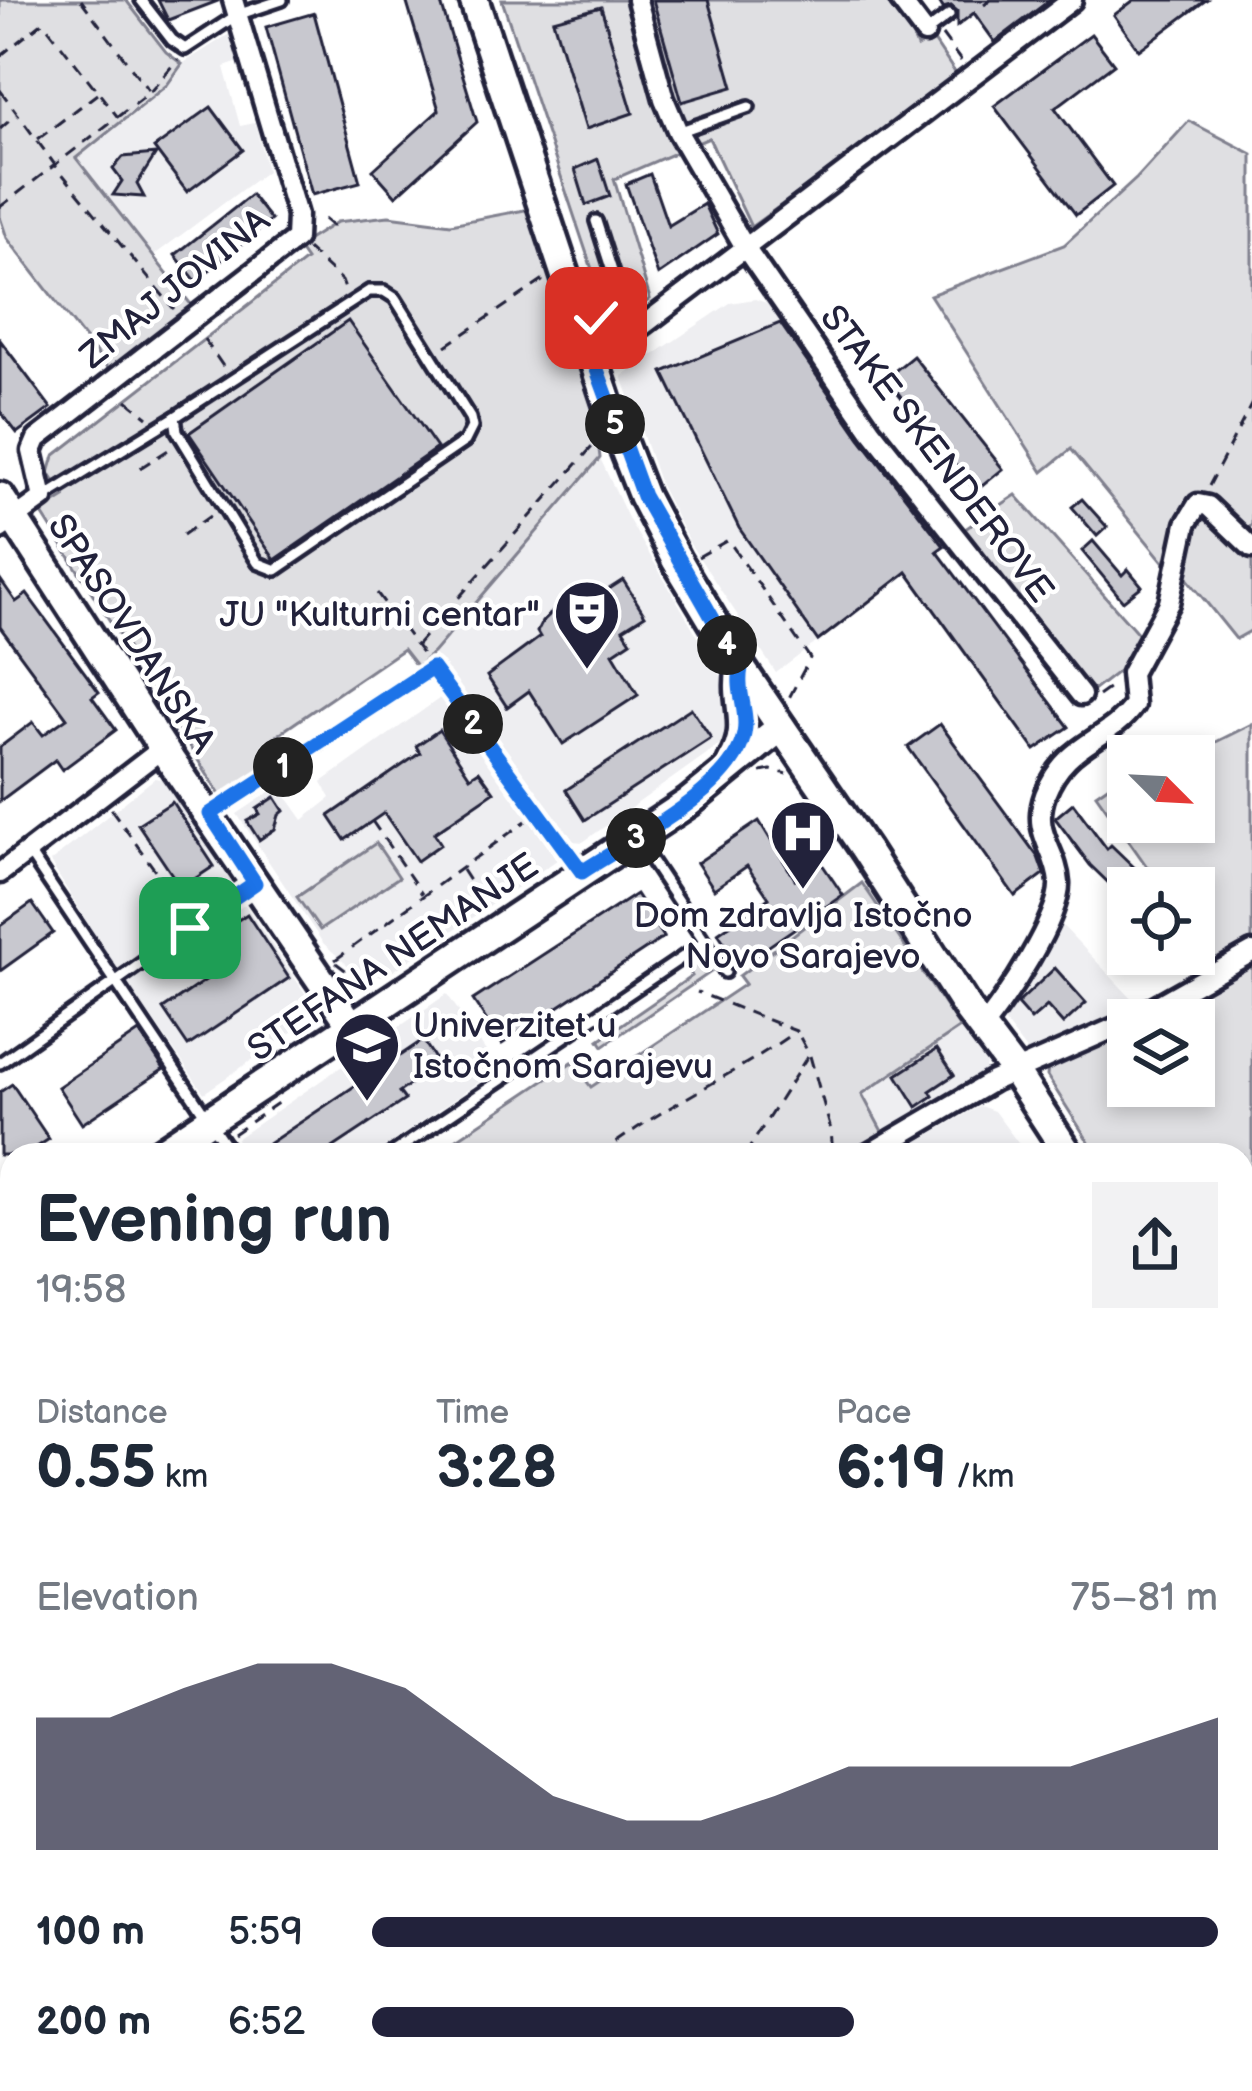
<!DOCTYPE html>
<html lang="en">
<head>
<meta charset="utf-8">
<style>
  body { margin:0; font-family:"Balsamiq Sans",sans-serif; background:#f2f2f3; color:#1f2937; height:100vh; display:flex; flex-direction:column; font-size:45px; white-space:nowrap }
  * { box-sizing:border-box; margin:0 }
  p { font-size:39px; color:#747a83 }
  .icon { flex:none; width:66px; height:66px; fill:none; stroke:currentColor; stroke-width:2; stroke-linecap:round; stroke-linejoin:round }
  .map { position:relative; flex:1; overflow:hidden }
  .drawer { position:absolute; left:0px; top:1143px; width:1254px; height:948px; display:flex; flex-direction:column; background:#fff; border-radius:36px 36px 0 0; box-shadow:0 6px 18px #0003 }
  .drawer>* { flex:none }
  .needle { width:78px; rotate:114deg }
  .fabs { position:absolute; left:1107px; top:735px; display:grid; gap:24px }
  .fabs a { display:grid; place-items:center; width:108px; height:108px; border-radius:0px; background:#fff; box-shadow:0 6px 18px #0003; font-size:60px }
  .pin { position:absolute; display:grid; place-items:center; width:102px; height:102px; color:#fff; margin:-51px; border-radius:24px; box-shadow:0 6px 18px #0006 }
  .km { position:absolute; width:60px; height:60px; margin:-30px; border-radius:50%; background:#222; color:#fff; font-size:33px; line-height:60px; text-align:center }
  .round { display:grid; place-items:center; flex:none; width:126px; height:126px; border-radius:0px; background:#f2f2f3 }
  .headline { display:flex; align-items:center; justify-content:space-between; height:204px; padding:0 36px }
  h1 { font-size:66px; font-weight:600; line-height:90px }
  .stats { display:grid; grid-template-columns:repeat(3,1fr); gap:18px; height:204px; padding:12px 36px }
  .stats div { display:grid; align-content:center }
  .stats b { font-size:60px; font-weight:600 }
  .stats small { font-size:33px; font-weight:400 }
  .stats p { font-size:33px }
  .chart { height:336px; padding:24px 36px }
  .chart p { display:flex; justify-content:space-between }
  .chart svg { width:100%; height:216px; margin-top:12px; fill:#22223b; opacity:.7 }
  ul { padding:0 36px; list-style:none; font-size:39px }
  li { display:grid; grid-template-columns:192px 144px 1fr; align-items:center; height:90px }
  li i { height:30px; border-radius:15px; background:#22223b }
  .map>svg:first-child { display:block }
</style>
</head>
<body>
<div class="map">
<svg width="1252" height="2091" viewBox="0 0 1252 2091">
  <rect width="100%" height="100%" fill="#fff"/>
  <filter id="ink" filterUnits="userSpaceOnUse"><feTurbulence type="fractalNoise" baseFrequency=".00833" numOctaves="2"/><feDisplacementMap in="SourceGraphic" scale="24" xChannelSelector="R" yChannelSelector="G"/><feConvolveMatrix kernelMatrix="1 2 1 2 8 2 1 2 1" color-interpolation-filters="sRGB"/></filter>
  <g filter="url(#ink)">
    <g fill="#eeeef1">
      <polygon points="231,33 239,62 224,67 240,126 255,123 267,171 153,256 76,158 167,85 182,64"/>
      <polygon points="755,299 772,305 784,316 949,542 776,673 690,544 661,487 622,376 730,303"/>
      <polygon points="600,458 629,520 726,684 727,733 722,743 583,842 573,841 433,653"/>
      <polygon points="443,696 557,860 386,976 369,976 354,971 323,943 237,814 279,786 303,820 331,798 322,782"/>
      <polygon points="155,778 167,780 236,890 118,972 50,862"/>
      <polygon points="241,899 309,999 310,1020 204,1093 127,983"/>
      <polygon points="1057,920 1139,1006 1031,1057 1002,1019"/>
      <polygon points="447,994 498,1069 373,1155 247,1155 236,1139"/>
      <polygon points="960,1028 986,1065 984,1072 884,1135 861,1095"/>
      <polygon points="980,1106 994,1111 1027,1155 894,1155"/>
      <polygon points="1252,1184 1252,1475 1249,1477 1242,1445 1242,1190"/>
      <polygon points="12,1387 12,1530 0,1538 0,1396"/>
      <polygon points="12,1701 12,1788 0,1798 0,1716"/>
      <polygon points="765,2079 910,2079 897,2091 775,2091"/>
      <polygon points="969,2079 1054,2079 1064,2091 955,2091"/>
    </g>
    <g fill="#dfdfe2" stroke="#80808e" stroke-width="3">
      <polygon points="0,0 126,0 166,52 182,64 167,85 76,158 193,307 109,370 7,238 0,217"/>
      <polygon points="502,0 888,0 909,28 917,47 932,38 958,77 751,227 709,138 614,179 650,299 612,329"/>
      <polygon points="1189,121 1252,154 1252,524 1248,530 1209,496 1192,498 1179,516 1171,571 1071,449 1043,472 930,295 1064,245 1137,178"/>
      <polygon points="530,209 595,416 600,458 433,653 417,667 403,649 270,740 283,759 222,798 41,512 65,497 49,473 54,456 306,260 297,247 337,222 389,216 451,224"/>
      <polygon points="1016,495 1141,637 1125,666 1094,690 1086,686 965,529"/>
      <polygon points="1202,511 1252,556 1252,630 1236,639 1186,577 1192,524"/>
      <polygon points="1252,724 1252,940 1213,960 1194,933 1194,888 1162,888 1096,794 1128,772 1128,822 1194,822 1194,756 1188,756"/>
      <polygon points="376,843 399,877 320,930 297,897"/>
      <polygon points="862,883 960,1028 862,1094 884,1135 852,1155 433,1155 572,1062 591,1087 745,984 739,976"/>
      <polygon points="701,958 711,972 603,1046 599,1040 692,976 687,967"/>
      <polygon points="1252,961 1252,1184 1242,1190 1242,1155 1097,1155 1047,1076 1048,1068 1128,1030 1128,1086 1194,1086 1194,1020 1147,1020"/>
      <polygon points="12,1530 12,1701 0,1716 0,1538"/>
      <polygon points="1252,1823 1252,1934 1242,1927 1242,1824"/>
      <polygon points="1242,2032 1250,2091 1188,2091 1192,2079 1242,2079"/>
    </g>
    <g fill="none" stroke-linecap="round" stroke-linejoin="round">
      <g stroke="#7a7a88" stroke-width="4.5">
        <polyline points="1242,1998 1252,1991"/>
        <polyline points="1203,2091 1207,2079"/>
      </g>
    </g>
    <g fill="#c8c8cf" stroke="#22223b" stroke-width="3">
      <polygon points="158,0 218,0 218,1 168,20"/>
      <polygon points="406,0 440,0 477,122 396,196 373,170 439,110"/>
      <polygon points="653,0 708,0 733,87 682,102"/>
      <polygon points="938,0 991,0 984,5 991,0 1050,0 995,42 974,13 957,26 957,11 951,6 943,8"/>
      <polygon points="1134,0 1206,0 1139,50 1114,15"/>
      <polygon points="601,7 633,113 586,129 553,20"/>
      <polygon points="314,13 360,182 312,195 266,27"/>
      <polygon points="1091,34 1114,64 1055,108 1113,186 1076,215 994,106"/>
      <polygon points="211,107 243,150 187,192 154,148"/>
      <polygon points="156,154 137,184 144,197 113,195 122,181 113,169 123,157"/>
      <polygon points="598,159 610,196 586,205 575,169"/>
      <polygon points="650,174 668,226 704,204 718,234 658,275 626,184"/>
      <polygon points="251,195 271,220 196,281 175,255"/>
      <polygon points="348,321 437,448 275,560 189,433"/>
      <polygon points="780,323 860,438 944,546 937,551 1069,727 1035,750 907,572 818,641 739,528 663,372"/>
      <polygon points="0,340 51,408 17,433 0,411"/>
      <polygon points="913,356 1003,469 976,491 886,378"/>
      <polygon points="1082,499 1107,527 1097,536 1072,507"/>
      <polygon points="1093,541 1122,575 1128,569 1142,586 1123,601 1082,551"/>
      <polygon points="0,579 16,602 27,594 99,692 92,697 116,730 62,770 55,760 0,801 0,747 33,722 43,735 67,718 0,627"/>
      <polygon points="623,580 645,615 623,629 631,641 613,653 638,695 563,744 529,691 507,707 487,676 540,637 537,632 542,622 563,602 589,590 606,591"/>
      <polygon points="691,708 711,738 585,820 566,790"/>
      <polygon points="940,724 1038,857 1044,874 1015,896 908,747"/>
      <polygon points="439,730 470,777 479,771 494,792 434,833 441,844 417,861 384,813 345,840 329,816 420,753 416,746"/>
      <polygon points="275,797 284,811 279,815 275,829 259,840 247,821 260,814 257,809"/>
      <polygon points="172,802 214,866 181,888 138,824"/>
      <polygon points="1073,803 1107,849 1111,845 1138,871 1118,892 1090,865 1055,818"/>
      <polygon points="759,821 795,879 820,861 843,895 740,966 718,933 769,898 747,866 714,889 697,863"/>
      <polygon points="636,894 664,937 502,1044 473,1000"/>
      <polygon points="32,903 53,933 0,971 0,926"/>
      <polygon points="247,914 289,978 188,1046 163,1009 232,962 214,936"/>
      <polygon points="1055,968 1086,1003 1063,1024 1047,1006 1031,1020 1017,1004"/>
      <polygon points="139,1032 164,1069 82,1124 58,1087"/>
      <polygon points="423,1040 439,1065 399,1092 405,1100 322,1155 309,1155 305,1149 296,1155 252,1155"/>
      <polygon points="937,1049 954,1075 930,1091 933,1096 917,1107 897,1075"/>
      <polygon points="12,1084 49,1139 25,1155 0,1155 0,1092"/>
    </g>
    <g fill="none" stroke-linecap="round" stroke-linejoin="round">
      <g stroke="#22223b" stroke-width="18">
        <g id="lane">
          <polyline points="141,0 172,40 185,49 237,15 282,0"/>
          <polyline points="925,33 949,15"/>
          <polyline points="678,132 749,107"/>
          <polygon points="369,291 384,291 395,298 470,418 472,427 465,441 276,570 258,563 177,431 175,417"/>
          <polyline points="585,322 609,307 618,290 596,221"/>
          <polyline points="43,498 175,417"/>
          <polyline points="213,813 432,668 578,868"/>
          <polyline points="638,841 725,972"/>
          <polyline points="28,851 232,1155"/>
          <polyline points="0,1063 251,886"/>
          <polyline points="390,1155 705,942"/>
          <polyline points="174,2091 188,2079"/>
        </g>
      </g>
      <g stroke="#22223b" stroke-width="27">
        <g id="street">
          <polyline points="637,0 664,99 678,132 746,249 871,430 1081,695"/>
          <polyline points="900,0 925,33"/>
          <polyline points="592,359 608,352 1072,0"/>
          <polyline points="0,529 43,498 32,451 37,439 296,239 297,215 233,0"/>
          <polyline points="0,873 163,748"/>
          <polyline points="1131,1020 1252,952"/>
          <path d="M 982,1028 C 1004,1003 1061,916 1059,883 C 1057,849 1031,834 1045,795 C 1066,741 1107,743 1134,705 L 1131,673 L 1169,603 L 1186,524 L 1198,504 L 1208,506 L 1252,548"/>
          <polyline points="867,1155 993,1081 1128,1022"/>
          <polyline points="149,2079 160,2091"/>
          <polyline points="638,2079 648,2091"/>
          <polyline points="571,2091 585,2079"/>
          <polyline points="933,2091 946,2079"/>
        </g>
      </g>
      <g stroke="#22223b" stroke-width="36">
        <g id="secondary">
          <polyline points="474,0 614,422 643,496 676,560 741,668 866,851 968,1010 1015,1072 1069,1155"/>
          <polyline points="0,497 171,761 352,1026"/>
          <path d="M 732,762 C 754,724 734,706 741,668"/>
          <polyline points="157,1155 689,802 781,727"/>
          <polyline points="0,1263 12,1254"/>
          <polyline points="1242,1539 1252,1611"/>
          <polyline points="1242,1739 1252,1728"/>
          <polyline points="1242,1776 1252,1787"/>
          <polyline points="121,2091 135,2079"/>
        </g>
      </g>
      <g stroke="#22223b" stroke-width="3" stroke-dasharray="12 9" stroke-linecap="butt">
        <polyline points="81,0 148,90"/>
        <polyline points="942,35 961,61"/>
        <polyline points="0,56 43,22 117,116"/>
        <polyline points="0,90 55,165 174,309"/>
        <polyline points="0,129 16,115"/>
        <polyline points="38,139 97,94"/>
        <polyline points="0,207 150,92 178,59"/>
        <polyline points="324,219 337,230"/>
        <polyline points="307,249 342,281 345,289"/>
        <polyline points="204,339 225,369"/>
        <polyline points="446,346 545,279"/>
        <polyline points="127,400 148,417"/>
        <polyline points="140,468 170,449"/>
        <polyline points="1209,486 1252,403"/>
        <polyline points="183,535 210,516"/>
        <polyline points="698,557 728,540 810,658 789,698"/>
        <polyline points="377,593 426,659"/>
        <polyline points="417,645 599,439"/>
        <polyline points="1098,696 1115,684"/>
        <polyline points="761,772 771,770 787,774"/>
        <polyline points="111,809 186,913"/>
        <polyline points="372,821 422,894"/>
        <polyline points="462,870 486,907"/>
        <polyline points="335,960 526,821"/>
        <polyline points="336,963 356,978 374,985"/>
        <polyline points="810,1056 831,1130 833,1155"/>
        <polyline points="233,1134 279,1102"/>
        <polyline points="124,1155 135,1147"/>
        <path d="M 599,1155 C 661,1107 733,1076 796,1031 L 697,992"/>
        <polyline points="745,1155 809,1054 797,1032"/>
        <polyline points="1242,1466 1252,1512"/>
        <polyline points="0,1560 12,1555"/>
        <polyline points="1242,1821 1252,1820"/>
        <polyline points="1242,1894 1249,1902"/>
        <polyline points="1242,1904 1252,1903"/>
        <polyline points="1242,1986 1252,1978"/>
        <polyline points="1190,2091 1194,2079"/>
      </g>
      <use href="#lane" stroke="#fff" stroke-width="9"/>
      <use href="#street" stroke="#fff" stroke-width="18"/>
      <use href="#secondary" stroke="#fff" stroke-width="27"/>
    </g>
  </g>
  <g fill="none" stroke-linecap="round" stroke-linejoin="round" filter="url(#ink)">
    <g stroke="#fff" stroke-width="24">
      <path id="route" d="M 190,928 L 255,883 L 210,814 L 432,668 L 582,872 C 628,841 734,790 744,734 C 749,712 736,693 741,668 L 643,496 L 580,323 L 596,318"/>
    </g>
    <use href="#route" stroke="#1a73e8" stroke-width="15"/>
  </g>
  <defs>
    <g id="theatre-pin" transform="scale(3.45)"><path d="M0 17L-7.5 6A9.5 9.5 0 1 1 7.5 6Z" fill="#22223b" stroke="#fff"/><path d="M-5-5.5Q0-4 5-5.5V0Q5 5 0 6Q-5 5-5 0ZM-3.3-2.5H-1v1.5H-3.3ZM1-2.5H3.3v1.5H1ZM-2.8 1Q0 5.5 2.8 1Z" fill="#fff"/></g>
    <g id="hospital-pin" transform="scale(3.45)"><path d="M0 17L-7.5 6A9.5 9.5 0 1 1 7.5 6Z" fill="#22223b" stroke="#fff"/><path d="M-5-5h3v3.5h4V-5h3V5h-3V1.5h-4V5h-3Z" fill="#fff"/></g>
    <g id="university-pin" transform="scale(3.45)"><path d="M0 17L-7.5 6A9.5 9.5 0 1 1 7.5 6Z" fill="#22223b" stroke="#fff"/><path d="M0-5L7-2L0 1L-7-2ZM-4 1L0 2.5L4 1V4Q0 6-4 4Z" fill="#fff"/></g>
  </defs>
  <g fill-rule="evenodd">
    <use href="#theatre-pin" x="587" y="613"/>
    <use href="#hospital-pin" x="803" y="833"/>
    <use href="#university-pin" x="367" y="1045"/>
  </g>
  <g text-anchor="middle" stroke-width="9" stroke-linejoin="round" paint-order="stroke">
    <g font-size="36" fill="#22223b" stroke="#fff">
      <text transform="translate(174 287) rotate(-39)" y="13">ZMAJ JOVINA</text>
      <text transform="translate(938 453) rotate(53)" y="13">STAKE SKENDEROVE</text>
      <text transform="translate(133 633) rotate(57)" y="13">SPASOVDANSKA</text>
      <text transform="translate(392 956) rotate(-34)" y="13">STEFANA NEMANJE</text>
    </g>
    <g font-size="36" fill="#22223b" stroke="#fff" text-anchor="end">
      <text x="540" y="626">JU "Kulturni centar"</text>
      <text x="803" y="927" text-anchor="middle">Dom zdravlja Istočno<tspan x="803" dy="41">Novo Sarajevo</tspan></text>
      <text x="413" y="1037" text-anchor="start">Univerzitet u<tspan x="413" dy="41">Istočnom Sarajevu</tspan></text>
    </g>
  </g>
</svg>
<div class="fabs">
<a><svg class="needle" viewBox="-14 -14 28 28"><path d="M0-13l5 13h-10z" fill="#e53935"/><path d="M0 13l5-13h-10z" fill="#747a83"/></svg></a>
<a><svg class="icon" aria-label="locate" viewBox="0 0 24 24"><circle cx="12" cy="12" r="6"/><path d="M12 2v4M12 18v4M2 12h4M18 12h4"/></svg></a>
<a><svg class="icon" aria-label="layers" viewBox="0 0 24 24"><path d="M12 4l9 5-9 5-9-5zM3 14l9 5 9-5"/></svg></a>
</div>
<div class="pin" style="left:190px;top:928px;background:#1e9e55"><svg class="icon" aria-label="arrive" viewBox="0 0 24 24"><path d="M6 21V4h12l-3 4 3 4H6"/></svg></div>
<div class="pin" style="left:596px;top:318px;background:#d93025"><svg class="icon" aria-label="check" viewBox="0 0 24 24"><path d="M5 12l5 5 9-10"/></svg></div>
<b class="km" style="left:283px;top:767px">1</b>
<b class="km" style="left:473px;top:724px">2</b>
<b class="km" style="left:636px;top:838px">3</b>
<b class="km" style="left:727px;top:645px">4</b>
<b class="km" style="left:615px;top:424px">5</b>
<section class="drawer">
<div class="headline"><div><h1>Evening run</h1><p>19:58</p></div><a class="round"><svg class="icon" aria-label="share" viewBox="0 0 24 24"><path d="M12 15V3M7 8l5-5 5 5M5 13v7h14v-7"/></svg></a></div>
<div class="stats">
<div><p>Distance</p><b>0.55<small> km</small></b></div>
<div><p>Time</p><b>3:28</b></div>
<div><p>Pace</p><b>6:19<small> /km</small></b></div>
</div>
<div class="chart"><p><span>Elevation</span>75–81 m</p>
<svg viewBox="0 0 160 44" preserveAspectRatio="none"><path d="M0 44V17L10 17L20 11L30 6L40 6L50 11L60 22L70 33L80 38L90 38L100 33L110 27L120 27L130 27L140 27L150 22L160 17V44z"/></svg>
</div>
<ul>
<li><b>100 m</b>5:59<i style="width:100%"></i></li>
<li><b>200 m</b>6:52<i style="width:57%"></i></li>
</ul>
</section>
</div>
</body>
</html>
